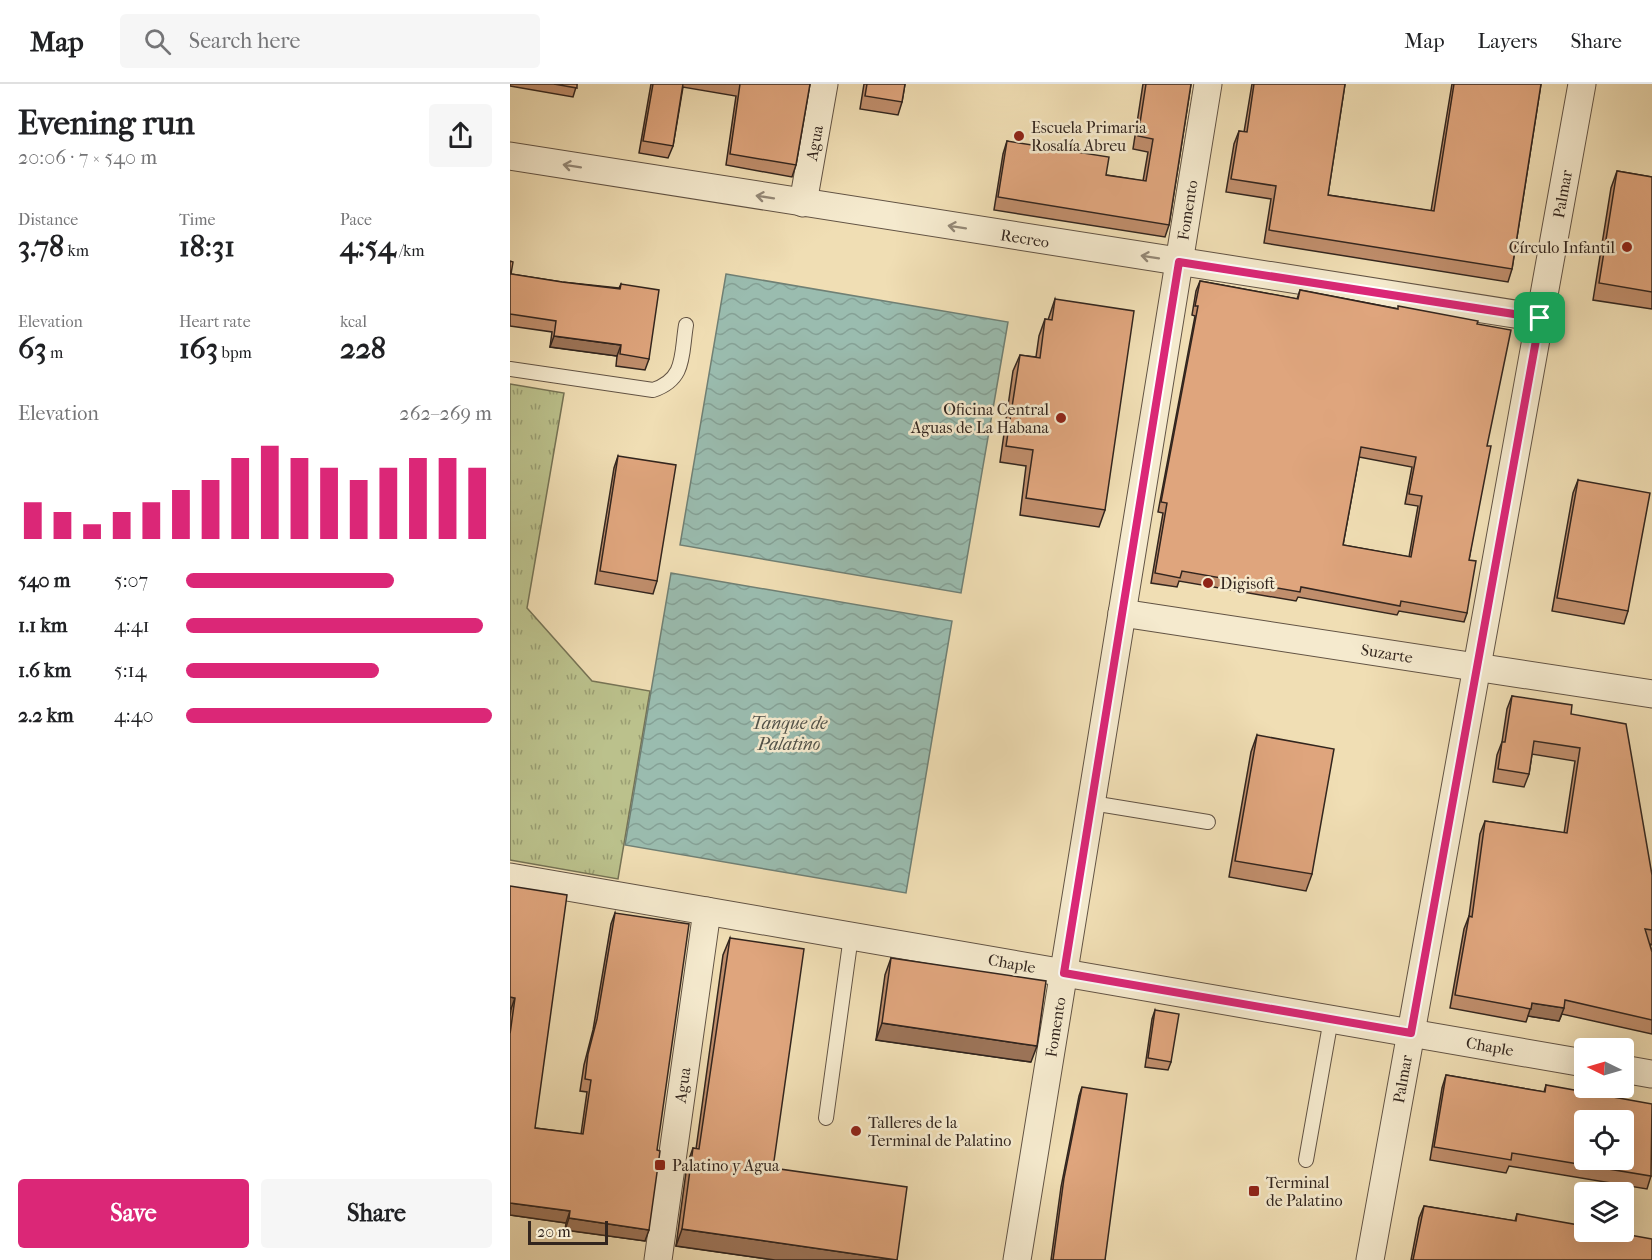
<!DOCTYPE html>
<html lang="en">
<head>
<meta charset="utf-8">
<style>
  body { margin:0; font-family:"IM FELL French Canon",serif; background:#f6f6f6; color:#202124; height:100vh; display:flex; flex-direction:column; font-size:22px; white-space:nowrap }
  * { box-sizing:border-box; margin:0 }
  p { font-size:20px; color:#757577 }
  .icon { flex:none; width:33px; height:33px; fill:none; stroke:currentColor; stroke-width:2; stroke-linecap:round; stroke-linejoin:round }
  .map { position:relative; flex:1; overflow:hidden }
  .drawer { display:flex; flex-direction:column; background:#fff; width:510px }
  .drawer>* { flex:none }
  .needle { width:39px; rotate:275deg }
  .fabs { position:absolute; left:1064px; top:954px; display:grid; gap:12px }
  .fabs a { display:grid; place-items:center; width:60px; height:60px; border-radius:6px; background:#fff; box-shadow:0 6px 24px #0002; font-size:30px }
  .scale { position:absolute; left:18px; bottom:15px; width:80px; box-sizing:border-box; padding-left:6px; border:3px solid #32251e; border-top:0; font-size:16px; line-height:21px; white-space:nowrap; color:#32251e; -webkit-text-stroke:4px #f5eace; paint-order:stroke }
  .pin { position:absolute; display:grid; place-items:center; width:51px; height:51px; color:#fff; margin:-26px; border-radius:12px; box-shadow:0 3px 9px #0006 }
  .round { display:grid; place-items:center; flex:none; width:63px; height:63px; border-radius:6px; background:#f6f6f6 }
  .headline { display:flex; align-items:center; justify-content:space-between; height:102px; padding:0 18px }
  h1 { font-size:33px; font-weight:800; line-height:45px }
  .stats { display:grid; grid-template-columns:repeat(3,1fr); gap:9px; height:102px; padding:6px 18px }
  .stats div { display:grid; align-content:center }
  .stats b { font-size:30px; font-weight:800 }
  .stats small { font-size:16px; font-weight:400 }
  .stats p { font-size:16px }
  .chart { height:168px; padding:12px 18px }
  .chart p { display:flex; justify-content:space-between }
  .chart svg { width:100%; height:108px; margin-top:6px; stroke:#db2777; stroke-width:6 }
  .cta { display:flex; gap:12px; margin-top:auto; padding:12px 18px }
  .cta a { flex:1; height:69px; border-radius:6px; background:#db2777; color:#fff; font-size:24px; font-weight:800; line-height:69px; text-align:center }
  .cta a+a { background:#f6f6f6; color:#202124 }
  ul { padding:0 18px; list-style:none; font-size:20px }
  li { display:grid; grid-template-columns:96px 72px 1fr; align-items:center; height:45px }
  li i { height:15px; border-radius:8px; background:#db2777 }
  header { display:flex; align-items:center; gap:36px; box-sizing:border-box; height:84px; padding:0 30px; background:#fff; border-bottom:2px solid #e0e0e0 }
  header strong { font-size:28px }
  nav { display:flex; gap:33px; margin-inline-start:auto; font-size:21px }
  .search { width:420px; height:54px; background:#f6f6f6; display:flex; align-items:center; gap:15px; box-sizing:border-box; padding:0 21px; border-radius:6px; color:#757577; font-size:22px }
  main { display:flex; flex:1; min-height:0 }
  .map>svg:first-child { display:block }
</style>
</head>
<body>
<header>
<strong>Map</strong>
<div class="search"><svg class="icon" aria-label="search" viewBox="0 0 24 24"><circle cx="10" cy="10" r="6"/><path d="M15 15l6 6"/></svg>Search here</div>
<nav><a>Map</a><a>Layers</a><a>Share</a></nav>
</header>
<main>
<section class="drawer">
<div class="headline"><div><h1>Evening run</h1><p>20:06 · 7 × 540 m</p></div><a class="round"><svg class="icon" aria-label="share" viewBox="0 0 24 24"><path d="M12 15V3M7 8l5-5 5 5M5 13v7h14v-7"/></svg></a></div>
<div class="stats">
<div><p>Distance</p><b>3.78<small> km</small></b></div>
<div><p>Time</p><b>18:31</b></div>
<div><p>Pace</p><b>4:54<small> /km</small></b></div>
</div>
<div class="stats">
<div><p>Elevation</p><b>63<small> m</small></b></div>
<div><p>Heart rate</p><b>163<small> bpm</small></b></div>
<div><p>kcal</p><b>228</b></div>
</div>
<div class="chart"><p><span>Elevation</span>262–269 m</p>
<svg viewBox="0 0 160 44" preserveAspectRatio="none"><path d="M5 44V29M15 44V33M25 44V38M35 44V33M45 44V29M55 44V24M65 44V20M75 44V11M85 44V6M95 44V11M105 44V15M115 44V20M125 44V15M135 44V11M145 44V11M155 44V15"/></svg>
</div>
<ul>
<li><b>540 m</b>5:07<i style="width:68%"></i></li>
<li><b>1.1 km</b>4:41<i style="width:97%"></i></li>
<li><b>1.6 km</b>5:14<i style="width:63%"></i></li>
<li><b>2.2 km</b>4:40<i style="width:100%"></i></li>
</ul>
<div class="cta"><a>Save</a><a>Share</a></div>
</section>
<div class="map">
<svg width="1142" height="1176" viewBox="0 0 1142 1176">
  <defs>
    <pattern id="park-tufts" width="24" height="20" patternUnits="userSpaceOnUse" patternTransform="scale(1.5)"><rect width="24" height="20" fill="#bbc18c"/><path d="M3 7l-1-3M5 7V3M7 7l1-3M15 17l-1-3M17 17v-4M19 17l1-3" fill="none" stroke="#999d72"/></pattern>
    <pattern id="water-waves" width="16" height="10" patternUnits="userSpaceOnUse" patternTransform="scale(1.5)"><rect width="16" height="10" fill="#9abcaf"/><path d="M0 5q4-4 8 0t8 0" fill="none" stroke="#85a196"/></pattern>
  </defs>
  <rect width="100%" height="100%" fill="#f0deb4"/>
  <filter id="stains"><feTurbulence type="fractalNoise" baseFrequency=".00333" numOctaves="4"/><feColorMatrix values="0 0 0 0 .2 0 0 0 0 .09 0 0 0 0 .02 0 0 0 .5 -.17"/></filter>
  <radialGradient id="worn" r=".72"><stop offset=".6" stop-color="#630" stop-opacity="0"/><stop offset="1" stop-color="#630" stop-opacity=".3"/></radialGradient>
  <polygon fill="url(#park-tufts)" stroke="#767355" stroke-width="1.5" points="0,300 54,309 17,524 82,597 140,607 108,795 0,776"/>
  <g fill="url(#water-waves)" stroke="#708075" stroke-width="1.5">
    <polygon points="216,190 498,238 451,509 170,461"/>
    <polygon points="161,489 442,537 396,809 115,761"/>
  </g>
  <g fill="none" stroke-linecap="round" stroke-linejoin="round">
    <g stroke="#625344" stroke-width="16">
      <g id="lane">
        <path d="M 0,285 L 143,306 C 176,295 171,271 176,241"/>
        <polyline points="582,719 698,738"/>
        <polyline points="316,1034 341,852"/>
        <polyline points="796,1076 821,935"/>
      </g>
    </g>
    <g stroke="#625344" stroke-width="29">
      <g id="street">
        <polyline points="0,72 1030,234"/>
        <polyline points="293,119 314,0"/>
        <polyline points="612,529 1142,610"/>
        <polyline points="0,793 1074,979"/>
        <polyline points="1113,985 1141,990"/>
        <polyline points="148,1176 197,827"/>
        <polyline points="507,1176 698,0"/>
        <polyline points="860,1176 1072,0"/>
      </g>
    </g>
    <use href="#lane" stroke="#f5eace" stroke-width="14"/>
    <use href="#street" stroke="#f5eace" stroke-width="27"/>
  </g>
  <g fill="#c08e6c" stroke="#32251e" stroke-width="1.5" fill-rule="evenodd">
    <polygon points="0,0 67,0 63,13 0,2"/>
    <polygon points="141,0 300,0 286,81 282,93 216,81 226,12 173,3 163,62 158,74 129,69"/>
    <polygon points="354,0 395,0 392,18 388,31 350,25"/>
    <polygon points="633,0 681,0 659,141 655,153 484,126 493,70 497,57 596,91 633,97 638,68 623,65"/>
    <polygon points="742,0 835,0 818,111 921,127 942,0 1031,0 1002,185 998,198 754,159 761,115 716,108 724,60 729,47 734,48"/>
    <polygon points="1107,87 1142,93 1142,225 1083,216 1101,104"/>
    <polygon points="0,177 1,190 52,198 109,204 111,200 139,275 135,286 106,282 107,272 40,263 42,248 0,242"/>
    <path d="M 690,197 L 787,215 L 790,206 L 967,240 L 977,362 L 959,476 L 957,529 L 954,538 L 889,527 L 887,531 L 788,513 L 786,517 L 669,497 L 667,503 L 641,499 L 653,429 L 648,428 L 685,232 L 682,231 L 686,207 ZM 849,373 L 902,383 L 895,420 L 908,422 L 899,473 L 833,461 Z"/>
    <polygon points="545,215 595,426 589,443 510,431 516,382 490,378 503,287 510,271 526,273 529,252 535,235 538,236"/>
    <polygon points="108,372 147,497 143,510 85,500 104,384"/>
    <polygon points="1068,396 1118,527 1114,540 1042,527 1063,409"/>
    <polygon points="1002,612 1061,630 1142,791 1142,861 1140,860 1142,868 1142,950 1052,930 1049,937 1018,932 1016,938 940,924 954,845 959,832 970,750 975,737 1054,749 1065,677 1022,670 1019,690 1014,703 983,698 987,671 992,658 997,625"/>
    <polygon points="747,651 802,790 796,807 719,793 741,668"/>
    <polygon points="0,802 25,1044 71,1050 77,1008 70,1007 74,981 83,946 101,840 105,829 147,1066 135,1157 55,1146 56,1139 0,1131 0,933 1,925"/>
    <polygon points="220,854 263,1084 387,1176 265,1176 166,1162 177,1081 183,1064 186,1065 213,871"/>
    <polygon points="381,874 521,978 366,956 375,891"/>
    <polygon points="645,926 661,978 658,986 635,983 642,935"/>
    <polygon points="936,991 1034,1008 1036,1001 1141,1092 1137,1105 999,1082 996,1089 920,1076 932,1004"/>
    <polygon points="572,1003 595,1176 541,1176 551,1103 569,1012"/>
    <polygon points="914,1122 1005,1137 1007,1130 1142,1176 901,1176 909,1134"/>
  </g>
  <g fill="#9c7458" stroke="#32251e" stroke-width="1.5">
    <polygon points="44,252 111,261 107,272 40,263"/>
    <polygon points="0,913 5,914 1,925 0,925"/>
    <polygon points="1022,919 1054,924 1049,937 1018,932"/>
    <polygon points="372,939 527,962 521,978 366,956"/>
    <polygon points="0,1119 60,1127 56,1139 0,1131"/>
    <polygon points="59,1134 139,1146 135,1157 55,1146"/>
    <polygon points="172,1145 387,1176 265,1176 166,1162"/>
  </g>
  <g fill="#dfa57d" stroke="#32251e" stroke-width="1.5" fill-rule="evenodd">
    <polygon points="44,0 67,0 67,4"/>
    <polygon points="143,0 173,0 163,62 133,57"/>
    <polygon points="229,0 300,0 286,81 220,70 230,0"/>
    <polygon points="357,0 395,0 392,18 355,12"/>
    <polygon points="636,0 681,0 659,141 488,113 497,57 599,73 596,91 636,97 643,55 628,52"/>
    <polygon points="744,0 835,0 818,111 924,127 944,0 1031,0 1002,185 759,146 766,102 721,95 729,47 737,48"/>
    <polygon points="1107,87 1142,93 1142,208 1089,199"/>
    <polygon points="0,177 3,178 1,190 52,198 110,205 111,200 149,206 139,275 110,270 111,261 44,252 46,237 0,230"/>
    <path d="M 690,197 L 788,215 L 790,206 L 888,225 L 888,222 L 968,237 L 967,240 L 1001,246 L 977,362 L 981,362 L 959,476 L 966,477 L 957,529 L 891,517 L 890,522 L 791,503 L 790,508 L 672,487 L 670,494 L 645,489 L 657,419 L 651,418 L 688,222 L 685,222 ZM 851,363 L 906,373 L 899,410 L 912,412 L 901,473 L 833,461 Z"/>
    <polygon points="545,215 624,227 595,426 516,414 523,366 496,362 510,271 530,274 535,235 542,236"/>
    <polygon points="108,372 166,381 147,497 90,487"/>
    <polygon points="1068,396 1140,409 1118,527 1047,514"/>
    <polygon points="1002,612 1062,621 1061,630 1116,640 1142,791 1142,846 1135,845 1142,868 1142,936 1055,916 1054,924 1022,919 1021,925 945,911 959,832 962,833 975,737 1057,749 1070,664 1024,657 1019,690 988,685 992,658 995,658"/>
    <polygon points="747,651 824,665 802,790 725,777"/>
    <polygon points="0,802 57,811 25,1044 73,1050 81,996 75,995 78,970 87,935 105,829 179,840 147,1066 150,1067 139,1146 59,1134 60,1127 0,1119 0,950 5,914 0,913"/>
    <polygon points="220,854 294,865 263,1084 397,1103 387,1176 172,1145 183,1064 189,1065"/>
    <polygon points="381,874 536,897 527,962 372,939"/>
    <polygon points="645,926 669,930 661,978 638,974"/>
    <path d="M 936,991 L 1035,1008 L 1036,1001 L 1142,1020 L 1141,1092 L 1002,1069 L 1001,1076 L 924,1063 ZM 1074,1036 L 1113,1036 L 1113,1076 L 1074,1076 Z"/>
    <polygon points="572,1003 617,1010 595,1176 543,1176 554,1094"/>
    <polygon points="914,1122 1006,1137 1007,1130 1074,1142 1074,1148 1103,1148 1142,1155 1142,1176 903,1176"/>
  </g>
  <defs><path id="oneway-shaft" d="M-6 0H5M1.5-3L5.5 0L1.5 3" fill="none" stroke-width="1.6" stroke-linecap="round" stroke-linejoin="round" transform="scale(1.5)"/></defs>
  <g stroke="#948876">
    <use href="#oneway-shaft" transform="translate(62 82) rotate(-171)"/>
    <use href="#oneway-shaft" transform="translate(255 113) rotate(-171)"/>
    <use href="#oneway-shaft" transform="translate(447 143) rotate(-171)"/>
    <use href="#oneway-shaft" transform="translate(640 173) rotate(-171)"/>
  </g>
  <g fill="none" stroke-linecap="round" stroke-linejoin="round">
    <g stroke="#fff" stroke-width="12">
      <polygon id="route" points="669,178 1030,234 901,949 554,889"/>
    </g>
    <use href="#route" stroke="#db2777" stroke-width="8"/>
  </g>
  <g fill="#8f2418" stroke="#f5eace" stroke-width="2">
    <circle cx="509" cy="52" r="6"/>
    <circle cx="1117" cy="163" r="6"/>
    <circle cx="551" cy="334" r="6"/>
    <circle cx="698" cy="499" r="6"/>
    <circle cx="346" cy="1047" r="6"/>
    <rect x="144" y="1075" width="12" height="12" rx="3"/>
    <rect x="738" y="1101" width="12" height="12" rx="3"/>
  </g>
  <g text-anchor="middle" stroke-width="5" stroke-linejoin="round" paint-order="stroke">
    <g font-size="16" fill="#32251e" stroke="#f5eace" text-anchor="start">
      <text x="521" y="49">Escuela Primaria<tspan x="521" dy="18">Rosalía Abreu</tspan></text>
      <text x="1105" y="169" text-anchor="end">Círculo Infantil</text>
      <text x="539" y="331" text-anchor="end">Oficina Central<tspan x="539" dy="18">Aguas de La Habana</tspan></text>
      <text x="710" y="505">Digisoft</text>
      <text x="358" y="1044">Talleres de la<tspan x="358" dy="18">Terminal de Palatino</tspan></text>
      <text x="162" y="1087">Palatino y Agua</text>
      <text x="756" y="1104">Terminal<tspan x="756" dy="18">de Palatino</tspan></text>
    </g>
    <g font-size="16" fill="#32251e" stroke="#f5eace">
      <text transform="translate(304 59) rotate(-80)" y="6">Agua</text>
      <text transform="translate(1052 110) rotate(-80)" y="6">Palmar</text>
      <text transform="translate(677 126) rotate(-81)" y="6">Fomento</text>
      <text transform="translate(515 154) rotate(9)" y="6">Recreo</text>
      <text transform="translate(877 569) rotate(9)" y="6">Suzarte</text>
      <text transform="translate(502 879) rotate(10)" y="6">Chaple</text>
      <text transform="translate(545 943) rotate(-81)" y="6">Fomento</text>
      <text transform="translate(980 962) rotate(10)" y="6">Chaple</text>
      <text transform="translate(892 995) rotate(-80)" y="6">Palmar</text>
      <text transform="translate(172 1001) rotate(-82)" y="6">Agua</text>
    </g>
    <g font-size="18" font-style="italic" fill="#51524a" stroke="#f5eace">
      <text x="279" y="645">Tanque de<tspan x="279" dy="21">Palatino</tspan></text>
    </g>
  </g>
  <rect width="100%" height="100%" filter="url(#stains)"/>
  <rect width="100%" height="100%" fill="url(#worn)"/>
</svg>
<div class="fabs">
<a><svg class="needle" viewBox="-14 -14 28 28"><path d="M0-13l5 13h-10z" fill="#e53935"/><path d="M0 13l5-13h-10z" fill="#757577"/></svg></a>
<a><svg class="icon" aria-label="locate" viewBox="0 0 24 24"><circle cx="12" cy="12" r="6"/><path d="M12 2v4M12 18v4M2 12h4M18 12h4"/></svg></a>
<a><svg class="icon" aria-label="layers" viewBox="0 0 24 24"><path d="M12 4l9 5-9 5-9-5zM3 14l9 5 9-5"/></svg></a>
</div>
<div class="scale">20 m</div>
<div class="pin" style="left:1030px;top:234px;background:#1e9e55"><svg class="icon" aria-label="arrive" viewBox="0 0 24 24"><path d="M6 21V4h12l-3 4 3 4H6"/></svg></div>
</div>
</main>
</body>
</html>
